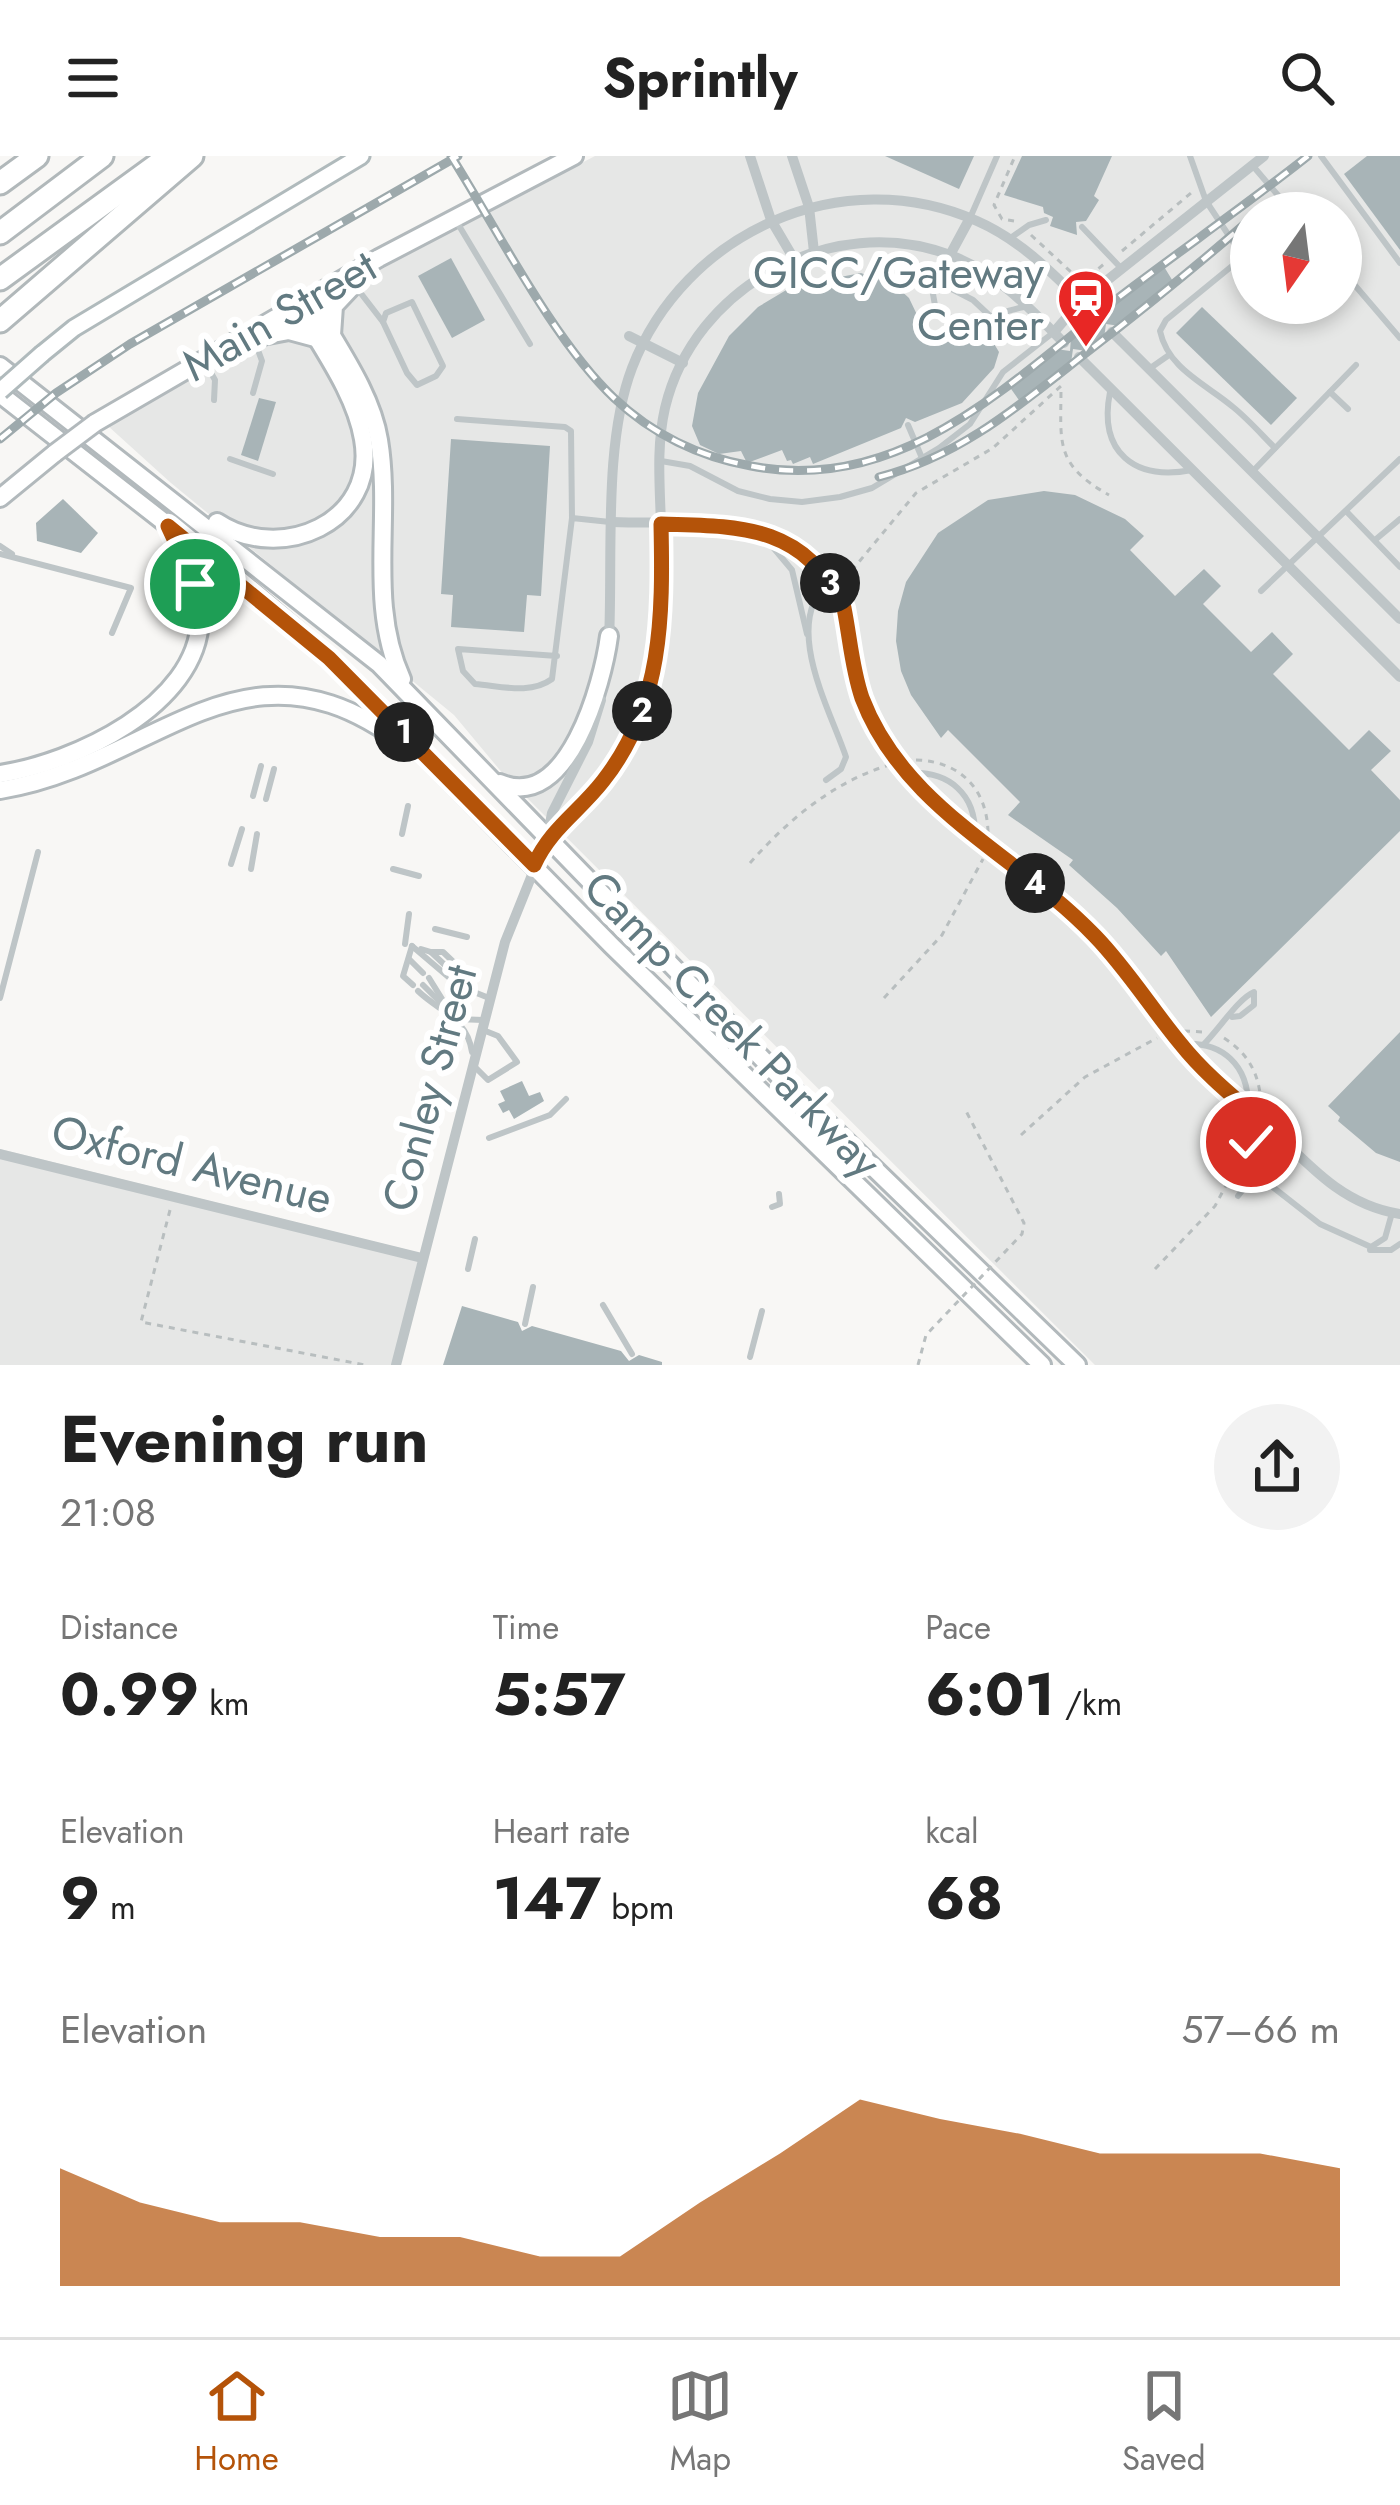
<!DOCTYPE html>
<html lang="en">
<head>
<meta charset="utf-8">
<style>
  body { margin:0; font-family:Jost,sans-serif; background:#f2f2f2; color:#222; height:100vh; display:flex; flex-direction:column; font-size:45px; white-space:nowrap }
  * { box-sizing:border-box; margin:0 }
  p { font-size:39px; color:#767676 }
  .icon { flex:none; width:66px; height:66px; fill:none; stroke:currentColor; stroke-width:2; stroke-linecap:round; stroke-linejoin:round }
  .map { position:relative; height:1209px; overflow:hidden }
  .details { display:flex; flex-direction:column; background:#fff; flex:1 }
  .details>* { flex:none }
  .needle { width:78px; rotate:194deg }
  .fabs { position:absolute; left:1230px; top:36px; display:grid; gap:24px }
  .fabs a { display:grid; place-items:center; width:132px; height:132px; border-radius:50%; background:#fff; box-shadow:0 6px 18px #0003; font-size:60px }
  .pin { position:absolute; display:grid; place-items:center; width:102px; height:102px; color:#fff; margin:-51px; border:6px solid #fff; border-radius:50%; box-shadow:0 3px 12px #0007 }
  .km { position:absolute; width:60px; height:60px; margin:-30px; border-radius:50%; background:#222; color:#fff; font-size:33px; line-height:60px; text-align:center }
  .round { display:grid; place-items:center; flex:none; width:126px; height:126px; border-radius:63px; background:#f2f2f2 }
  .summary { display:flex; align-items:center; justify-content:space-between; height:204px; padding:0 60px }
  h1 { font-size:66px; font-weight:700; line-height:90px }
  .metrics { display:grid; grid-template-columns:repeat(3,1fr); gap:18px; height:204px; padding:12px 60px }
  .metrics div { display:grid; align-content:center }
  .metrics b { font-size:60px; font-weight:700 }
  .metrics small { font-size:33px; font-weight:400 }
  .metrics p { font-size:33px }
  .chart { height:336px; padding:24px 60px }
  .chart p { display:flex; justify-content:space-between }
  .chart svg { width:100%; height:216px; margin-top:12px; fill:#b45309; opacity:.7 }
  header { display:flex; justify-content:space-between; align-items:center; height:156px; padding:0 60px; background:#fff; font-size:54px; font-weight:700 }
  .tab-bar { display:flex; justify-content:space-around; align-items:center; height:168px; border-top:3px solid #e0e0e0; background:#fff; font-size:33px; color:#767676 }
  .tab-bar a { display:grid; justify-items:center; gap:6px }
  .tab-bar .selected { color:#b45309 }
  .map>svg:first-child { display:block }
</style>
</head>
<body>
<header><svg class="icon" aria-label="menu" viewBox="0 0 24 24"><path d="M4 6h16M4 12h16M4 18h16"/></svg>Sprintly<svg class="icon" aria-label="search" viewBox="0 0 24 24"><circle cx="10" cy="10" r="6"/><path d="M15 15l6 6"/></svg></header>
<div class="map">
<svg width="1400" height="1209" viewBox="0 0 1400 1209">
  <rect width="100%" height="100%" fill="#f8f7f5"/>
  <g fill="#e6e7e6" fill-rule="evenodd">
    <path d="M 595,0 L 1400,0 L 1400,1209 L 1095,1209 L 504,619 L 454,559 L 171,327 L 108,270 L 417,93 ZM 1251,57 L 1341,57 L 1341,147 L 1251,147 Z"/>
    <polygon points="0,993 420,1097 392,1209 0,1209"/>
  </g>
  <g fill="#a8b4b7">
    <polygon points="885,0 974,0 959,33"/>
    <polygon points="1022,0 1112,0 1094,40 1099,44 1086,65 1076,66 1077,79 1050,70 1053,61 1044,57 1043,51 1004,39"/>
    <polygon points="1367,0 1400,0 1400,94 1344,18"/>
    <polygon points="451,102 485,164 452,182 418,120"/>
    <polygon points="1163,109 1174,127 1120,170 1106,168 1104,182 1087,195 1073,193 1071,207 1021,247 1009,230 1056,193 1070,195 1071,181 1089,167 1103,169 1105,155"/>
    <polygon points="861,117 896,130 909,142 920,165 939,180 952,185 993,186 999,196 994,212 962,247 915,266 906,262 901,272 813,308 810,301 793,308 791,304 787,305 782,294 747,307 741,295 719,298 700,289 692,270 698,237 729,180 758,151 793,130"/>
    <polygon points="1202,151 1297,242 1271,269 1176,177"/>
    <polygon points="259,242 276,246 258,305 241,299"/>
    <polygon points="451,283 550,290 541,440 527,439 524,476 451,471 453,439 441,438"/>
    <polygon points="1044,335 1075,339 1125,363 1144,380 1130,394 1175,440 1204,413 1221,430 1203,448 1251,496 1272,476 1293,498 1273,518 1349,594 1369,574 1391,595 1371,614 1400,644 1400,675 1211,861 1166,795 1161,800 1117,752 1069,709 1073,704 1008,659 1020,646 948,574 941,582 911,539 901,515 896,485 898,455 906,426 938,377 988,344"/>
    <polygon points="63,343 98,377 81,397 37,385 36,367"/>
    <polygon points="1400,876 1400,1006 1376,997 1338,965 1340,961 1328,950"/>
    <polygon points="522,925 529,940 540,936 544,945 514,963 509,954 503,957 498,948 505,945 500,935"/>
    <polygon points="462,1150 518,1166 522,1175 532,1170 621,1195 629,1205 639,1199 662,1206 662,1209 443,1209"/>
  </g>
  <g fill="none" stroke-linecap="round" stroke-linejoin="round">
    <g stroke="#b0babc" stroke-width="21">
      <polyline id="secondary" points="42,198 74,172 361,0"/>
    </g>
    <g stroke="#b2b9bc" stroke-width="22">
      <g id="primary">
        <path d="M 310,142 C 333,185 371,234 379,284 C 392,363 367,447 402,523"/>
        <polyline points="332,179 334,150 366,116"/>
        <polyline points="251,182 289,175 315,182"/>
        <polyline points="0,210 379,508 778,919 1077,1209"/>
        <polyline points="0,238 233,420 329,502 612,790 1042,1209"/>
        <polyline points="95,267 379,102 574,0"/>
        <polyline points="0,342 55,297"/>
        <path d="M 217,366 C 280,408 378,367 363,283 C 355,236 320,190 297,149"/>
        <path d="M 0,618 C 73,607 198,550 200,463 C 201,431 186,404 171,376"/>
        <path d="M 500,627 C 568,657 603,526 609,480"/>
        <path d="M 0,634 C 157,609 244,465 406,590"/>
      </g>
    </g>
    <g stroke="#b1b8ba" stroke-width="27">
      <g id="highway">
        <polyline points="0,27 37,0"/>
        <polyline points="0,77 102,0"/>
        <polyline points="0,123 169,0"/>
        <polyline points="0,165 192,0"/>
      </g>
    </g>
    <g stroke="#b8bebf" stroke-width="3" stroke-dasharray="6 6" stroke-linecap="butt">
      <polyline points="1014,65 1002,63 994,49 1015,0"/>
      <polyline points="1031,79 1071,116 1092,118 1104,108"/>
      <polyline points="1122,95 1191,37"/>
      <polyline points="1057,218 1061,229"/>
      <path d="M 844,424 L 916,337 L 993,292 L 1061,230 C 1061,287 1054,308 1109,339"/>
      <path d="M 916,604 C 959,605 987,632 988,676"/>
      <path d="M 750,707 C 788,664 833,626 889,609"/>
      <polyline points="884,842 942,779 983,703"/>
      <polyline points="1184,875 1204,876"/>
      <path d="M 1224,882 C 1249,898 1260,919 1261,949"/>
      <polyline points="1021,979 1085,921 1157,882"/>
      <polyline points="170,1054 141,1166 365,1209"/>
      <polyline points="1155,1113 1215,1050 1255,975"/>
    </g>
    <g stroke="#bec5c7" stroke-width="6">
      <polyline points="1190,0 1206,45 1243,101 1251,107"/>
      <polyline points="1321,0 1400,107"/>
      <polyline points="1253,10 1293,57"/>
      <polyline points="970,62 997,0"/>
      <polyline points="455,63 530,188"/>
      <polyline points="1082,71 1120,111"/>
      <polyline points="1012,81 1029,69 1046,64"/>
      <path d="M 950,99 L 933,138 L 936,155 C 971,175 988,158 1024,151"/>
      <path d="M 1243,101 L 1166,164 L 1160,175 C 1168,213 1206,228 1233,251 C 1248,263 1261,278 1275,292"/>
      <polyline points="1341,113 1400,182"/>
      <polyline points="938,126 973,144 989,159"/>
      <polyline points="356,131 383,166"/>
      <polygon points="412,146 443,210 436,220 417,229 407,217 383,166 386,157"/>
      <polyline points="206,208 215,224 214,244"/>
      <polyline points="1149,213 1169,199"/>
      <path d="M 1110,236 C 1098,297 1135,325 1192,314"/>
      <polyline points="1330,236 1348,253"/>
      <polyline points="253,237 262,205 254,183"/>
      <polyline points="457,263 565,271 571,275 572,362"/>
      <polyline points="908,269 922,302"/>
      <polyline points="230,303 273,318"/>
      <polyline points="661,305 690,310 738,335 770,343 802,346 840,341 872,332 939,292 970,268 1003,216 1054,176"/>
      <polyline points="1252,316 1356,209"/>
      <polyline points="1346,355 1400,411"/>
      <polyline points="766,383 792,414 807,478"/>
      <polyline points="1375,384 1400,363"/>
      <polyline points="0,390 12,398"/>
      <polyline points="0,398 131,432 112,477"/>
      <polyline points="1261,435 1400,303"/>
      <path d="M 557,500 L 458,493 L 463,515 L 475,528 C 501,530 530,539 552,523 L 572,362 L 610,366"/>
      <path d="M 909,617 C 949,615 976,638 975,679"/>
      <path d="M 826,624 L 841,613 L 846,601 C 830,553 781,468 829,425"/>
      <polyline points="253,640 261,610"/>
      <polyline points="266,643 274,613"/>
      <polyline points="402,678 408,650"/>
      <polyline points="231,708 242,673"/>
      <polyline points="251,713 257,678"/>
      <polyline points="393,713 419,720"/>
      <polyline points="435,773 467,781"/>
      <polyline points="405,788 409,758"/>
      <polyline points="412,790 459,830 489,842"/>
      <polyline points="412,790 403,820 413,829"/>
      <polyline points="421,793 431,796 466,829"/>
      <polyline points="431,796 443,796 464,816 465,826"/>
      <polyline points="409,803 423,817"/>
      <polyline points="429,822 447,851"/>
      <polyline points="423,829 442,848"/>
      <path d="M 418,835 C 440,856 467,862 472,896"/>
      <polyline points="0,842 38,696"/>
      <polyline points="1232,861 1240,860 1254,849 1254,837"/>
      <polyline points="457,863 483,864"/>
      <path d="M 1182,888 C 1222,885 1249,909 1248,951"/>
      <path d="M 1204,888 C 1219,873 1239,842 1254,836"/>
      <polyline points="475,911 488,924 517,906 498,880 483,874"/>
      <polyline points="489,982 550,959 566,943"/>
      <polyline points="1238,1040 1249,1026 1260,1021 1320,1068 1371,1091 1385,1082 1392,1057"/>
      <polyline points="772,1051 780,1048 779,1038"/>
      <polyline points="1370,1094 1391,1094 1400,1088"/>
      <polyline points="468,1113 475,1083"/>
      <polyline points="603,1149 632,1198"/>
      <polyline points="525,1168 533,1131"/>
      <polyline points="750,1201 762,1155"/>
    </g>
    <g stroke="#bec5c7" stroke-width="10">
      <polyline points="750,0 771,64 794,103"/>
      <polyline points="792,0 809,51 814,96"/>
      <polyline points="950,99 970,62"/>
      <polyline points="1054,176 1081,145 1264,0"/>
      <polyline points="1112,176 1400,463"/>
      <polyline points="629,180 683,207"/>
      <polyline points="1079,201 1400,521"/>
      <path d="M 613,366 C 674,369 748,358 800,395 C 849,431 843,472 857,524 C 863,548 874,570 888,590 C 943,670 1022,708 1089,773 C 1129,812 1155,861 1192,901 C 1219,931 1251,954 1280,981 C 1315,1016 1348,1050 1400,1058"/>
      <path d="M 609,484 C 613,402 603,288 632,212 C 684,76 842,5 977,65 C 1025,86 1060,125 1097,161"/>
      <path d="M 548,679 C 658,603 664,490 661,370 C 660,331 656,291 665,252 C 694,130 832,55 950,99 C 996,116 1030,152 1064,187"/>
      <polyline points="0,998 422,1102"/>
      <polyline points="396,1209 505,786 548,679 552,657 588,586 601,544"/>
    </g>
    <use href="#secondary" stroke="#fff" stroke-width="15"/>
    <use href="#primary" stroke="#fff" stroke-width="16"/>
    <use href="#highway" stroke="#fff" stroke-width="21"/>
    <g stroke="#9da9ac" stroke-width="9">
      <g id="rail">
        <path d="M 451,0 C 497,73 553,184 614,242 C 652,278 700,301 751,310 C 901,339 1010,227 1118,142 C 1181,94 1246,49 1308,0"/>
        <polyline points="0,283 56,237 130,188 458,0"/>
        <path d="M 879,321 C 961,300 1021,248 1086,197 C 1141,155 1194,112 1246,67"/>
      </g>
    </g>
    <use href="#rail" stroke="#fff" stroke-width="4.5" stroke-dasharray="14" stroke-linecap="butt"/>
    <g stroke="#b0babc" stroke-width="21" stroke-linecap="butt">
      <polyline id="secondary-bridge" points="0,235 42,198"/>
    </g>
    <g stroke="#b2b9bc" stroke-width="22" stroke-linecap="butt">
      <polyline id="primary-bridge" points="55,297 95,267"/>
    </g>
    <polyline stroke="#b8bebf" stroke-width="3" stroke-dasharray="6 6" stroke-linecap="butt" points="918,1209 926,1179 1022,1078 1024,1067 966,955"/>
    <use href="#secondary-bridge" stroke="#fff" stroke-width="15"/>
    <use href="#primary-bridge" stroke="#fff" stroke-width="16"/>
  </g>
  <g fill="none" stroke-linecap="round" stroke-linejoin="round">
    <g stroke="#fff" stroke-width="24">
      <path id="route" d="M 195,428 L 168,370 L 329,502 L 534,709 C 551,672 578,657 603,625 C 663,549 663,460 661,368 C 742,370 804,369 844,452 C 850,482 852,513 862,542 C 904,653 1018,699 1095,780 C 1127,813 1151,852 1180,887 C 1203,916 1231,939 1259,963 L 1251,986"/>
    </g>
    <use href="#route" stroke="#b45309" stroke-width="15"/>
  </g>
  <defs>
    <g id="station-pin" transform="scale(3)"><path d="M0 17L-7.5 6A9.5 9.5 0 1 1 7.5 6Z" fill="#e82725" stroke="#fff"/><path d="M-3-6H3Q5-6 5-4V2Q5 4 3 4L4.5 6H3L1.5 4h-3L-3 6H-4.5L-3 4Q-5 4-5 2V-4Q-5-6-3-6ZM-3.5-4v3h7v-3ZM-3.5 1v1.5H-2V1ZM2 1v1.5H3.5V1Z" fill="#fff"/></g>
  </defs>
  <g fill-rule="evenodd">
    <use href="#station-pin" x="1086" y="142"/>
  </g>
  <g text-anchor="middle" stroke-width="12" stroke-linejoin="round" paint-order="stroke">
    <g font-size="45" fill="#627a81" stroke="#fff" text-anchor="end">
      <text x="1044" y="132">GICC/Gateway<tspan x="1044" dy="52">Center</tspan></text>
    </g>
    <g font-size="45" fill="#627a81" stroke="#fff">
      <text transform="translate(279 159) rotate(-30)" y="16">Main Street</text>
      <text transform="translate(733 868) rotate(46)" y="16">Camp Creek Parkway</text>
      <text transform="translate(429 932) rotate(-75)" y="16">Conley Street</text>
      <text transform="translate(192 1008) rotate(14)" y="16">Oxford Avenue</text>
    </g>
  </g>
</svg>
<div class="fabs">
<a><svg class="needle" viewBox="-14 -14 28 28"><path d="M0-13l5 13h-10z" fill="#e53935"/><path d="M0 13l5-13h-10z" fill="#767676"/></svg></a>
</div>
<div class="pin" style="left:195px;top:428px;background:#1e9e55"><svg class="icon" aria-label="arrive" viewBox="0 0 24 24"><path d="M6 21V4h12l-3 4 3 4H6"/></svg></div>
<div class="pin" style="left:1251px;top:986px;background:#d93025"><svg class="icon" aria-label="check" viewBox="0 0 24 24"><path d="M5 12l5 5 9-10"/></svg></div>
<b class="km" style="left:404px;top:576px">1</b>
<b class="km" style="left:642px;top:555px">2</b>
<b class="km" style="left:830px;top:427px">3</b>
<b class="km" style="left:1035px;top:727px">4</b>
</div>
<section class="details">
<div class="summary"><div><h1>Evening run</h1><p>21:08</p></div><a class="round"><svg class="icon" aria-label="share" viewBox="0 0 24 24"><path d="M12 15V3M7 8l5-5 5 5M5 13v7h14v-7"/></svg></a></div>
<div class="metrics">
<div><p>Distance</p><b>0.99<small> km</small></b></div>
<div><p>Time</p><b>5:57</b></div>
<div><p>Pace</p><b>6:01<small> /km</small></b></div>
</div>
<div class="metrics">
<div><p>Elevation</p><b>9<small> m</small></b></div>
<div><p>Heart rate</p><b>147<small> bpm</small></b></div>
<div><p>kcal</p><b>68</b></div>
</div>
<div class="chart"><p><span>Elevation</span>57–66 m</p>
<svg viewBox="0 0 160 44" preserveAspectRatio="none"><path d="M0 44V20L10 27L20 31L30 31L40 34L50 34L60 38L70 38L80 27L90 17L100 6L110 10L120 13L130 17L140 17L150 17L160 20V44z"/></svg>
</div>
</section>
<nav class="tab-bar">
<a class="selected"><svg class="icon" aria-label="home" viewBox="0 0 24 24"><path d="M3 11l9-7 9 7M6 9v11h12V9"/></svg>Home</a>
<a><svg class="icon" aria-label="map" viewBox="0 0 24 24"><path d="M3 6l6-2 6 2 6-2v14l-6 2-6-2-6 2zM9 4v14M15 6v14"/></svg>Map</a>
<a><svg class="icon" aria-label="saved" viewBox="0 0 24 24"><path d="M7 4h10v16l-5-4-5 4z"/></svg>Saved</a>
</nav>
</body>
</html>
